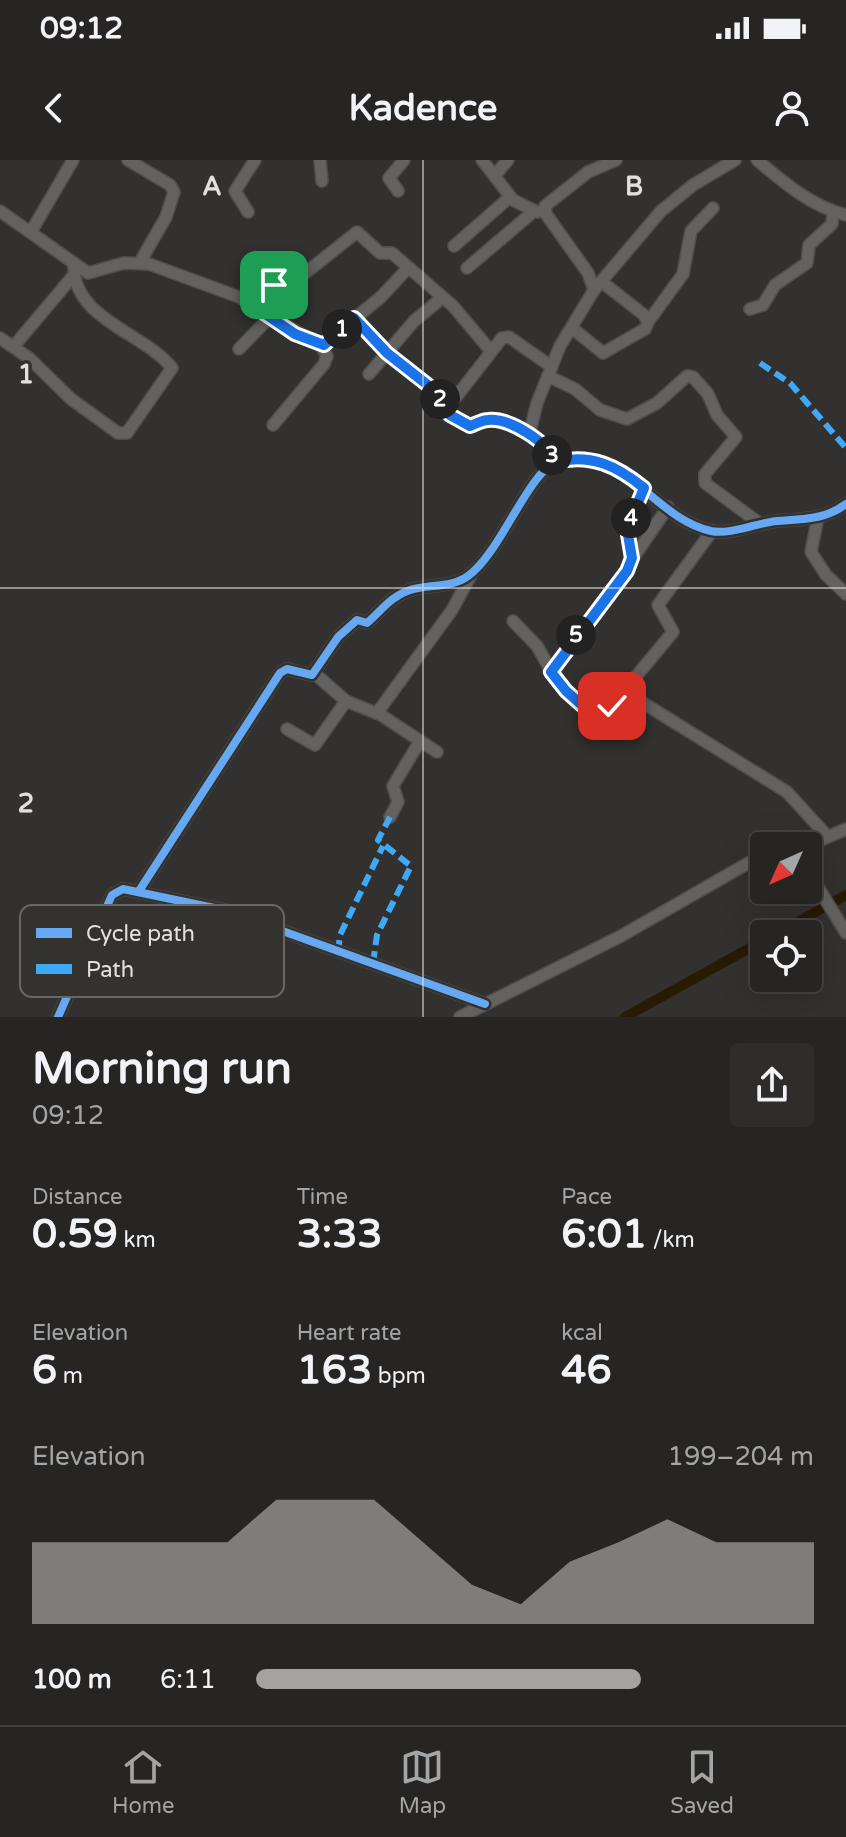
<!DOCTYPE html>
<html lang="en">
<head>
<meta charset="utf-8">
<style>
  body { margin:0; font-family:"Varela Round",sans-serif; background:#2e2d2b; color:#f1f3f6; height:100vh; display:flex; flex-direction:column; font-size:30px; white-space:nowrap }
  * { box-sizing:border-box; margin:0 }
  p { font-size:26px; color:#a4a5a6 }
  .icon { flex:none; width:44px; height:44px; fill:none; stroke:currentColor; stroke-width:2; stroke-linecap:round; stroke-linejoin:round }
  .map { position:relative; height:857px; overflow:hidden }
  .details { display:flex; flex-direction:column; background:#262523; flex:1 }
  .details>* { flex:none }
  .needle { width:52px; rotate:225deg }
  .controls { position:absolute; left:750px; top:672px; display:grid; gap:16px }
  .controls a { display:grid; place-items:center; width:72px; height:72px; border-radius:8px; background:#262523; box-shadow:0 8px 32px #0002,0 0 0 2px #424241; font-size:40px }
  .pin { position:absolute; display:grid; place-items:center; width:68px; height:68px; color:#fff; margin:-34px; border-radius:16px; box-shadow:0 4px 12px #0006 }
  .km { position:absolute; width:40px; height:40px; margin:-20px; border-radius:50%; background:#222; color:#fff; font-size:22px; line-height:40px; text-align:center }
  .round { display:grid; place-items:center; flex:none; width:84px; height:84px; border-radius:8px; background:#2e2d2b }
  .overview { display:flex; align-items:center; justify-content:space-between; height:136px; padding:0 32px }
  h1 { font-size:44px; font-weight:800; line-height:60px }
  .figures { display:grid; grid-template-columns:repeat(3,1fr); gap:12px; height:136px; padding:8px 32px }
  .figures div { display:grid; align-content:center }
  .figures b { font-size:40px; font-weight:800 }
  .figures small { font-size:22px; font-weight:400 }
  .figures p { font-size:22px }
  .chart { height:224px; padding:16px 32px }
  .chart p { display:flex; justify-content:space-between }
  .chart svg { width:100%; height:144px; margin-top:8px; fill:#a5a3a1; opacity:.7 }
  ul { padding:0 32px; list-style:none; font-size:26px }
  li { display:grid; grid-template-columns:128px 96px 1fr; align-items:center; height:60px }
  li i { height:20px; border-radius:10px; background:#a5a3a1 }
  .status { display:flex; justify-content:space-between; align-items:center; height:56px; padding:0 40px; background:#262523; direction:ltr }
  .status svg { height:22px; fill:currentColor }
  header { display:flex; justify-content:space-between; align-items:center; height:104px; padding:0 32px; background:#262523; font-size:36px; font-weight:800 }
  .menu { display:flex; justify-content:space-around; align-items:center; height:112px; border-top:2px solid #424241; background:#262523; font-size:22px; color:#a4a5a6 }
  .menu a { display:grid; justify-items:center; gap:4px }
  .menu .on { color:#a5a3a1 }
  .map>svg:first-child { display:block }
</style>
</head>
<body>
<div class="status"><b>09:12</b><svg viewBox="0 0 49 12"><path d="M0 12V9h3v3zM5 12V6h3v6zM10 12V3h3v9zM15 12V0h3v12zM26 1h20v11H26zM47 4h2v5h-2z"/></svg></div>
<header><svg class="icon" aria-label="back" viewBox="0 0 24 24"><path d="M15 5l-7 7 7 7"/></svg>Kadence<svg class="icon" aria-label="person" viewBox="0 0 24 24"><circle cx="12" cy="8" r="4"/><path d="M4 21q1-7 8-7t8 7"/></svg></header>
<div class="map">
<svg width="846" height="857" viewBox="0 0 846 857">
  <rect width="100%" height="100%" fill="#33312f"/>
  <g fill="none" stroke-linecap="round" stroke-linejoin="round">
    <g stroke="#271b04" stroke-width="10">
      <polyline points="776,774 846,735"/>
      <polyline points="625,857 764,780"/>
    </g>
    <g stroke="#4f4e4b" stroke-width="14">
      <g id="minor">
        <polyline points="128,0 170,25 174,32 166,57 140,102"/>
        <polyline points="320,0 322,21"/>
        <polyline points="482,0 513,40 537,52"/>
        <path d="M 757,0 C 783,22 812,47 846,55"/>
        <polyline points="495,15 508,0"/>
        <polyline points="398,31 389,18 404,0"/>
        <polyline points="0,51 88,113 124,103 149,104 239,137 321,186 381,137 408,108"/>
        <polyline points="248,52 235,31 255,0"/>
        <polyline points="32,70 73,0"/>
        <polyline points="454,86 510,37"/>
        <polyline points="467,108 533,52"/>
        <polyline points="594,130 661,51 693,25 735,0"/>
        <polyline points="252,145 278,122 294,122 357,72 380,93 392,93 453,146 490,190"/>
        <polyline points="750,149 763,145 775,125 807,103 809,85 832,64 833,52"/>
        <polyline points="354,158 388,191"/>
        <polyline points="648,162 683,114 691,71 713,48"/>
        <polyline points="572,168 603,193 645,169 648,162 644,155 602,122"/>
        <path d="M 0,178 L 29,198 L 71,239 L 118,273 L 127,273 L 172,208 C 145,173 72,159 74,105"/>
        <polyline points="14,186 73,116"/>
        <polyline points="239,189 269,158"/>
        <path d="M 387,193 L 429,226 L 450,255 L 470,266 C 476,265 482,260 488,260 C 510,258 548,282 555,302"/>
        <polyline points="369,214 414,161 442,138"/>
        <polyline points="548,216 575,229 600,250 627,259 657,243 687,216 693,217 708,234 717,255 736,277 705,314 705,323 759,363"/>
        <polyline points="446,250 502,178 509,177 552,207"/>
        <polyline points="273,265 324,204 327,196 321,186"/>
        <polyline points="529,275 537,243 560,186 594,130 588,113 546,54 545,46 588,12 616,0"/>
        <polyline points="818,357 811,392 826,415 846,434"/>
        <polyline points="631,401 668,347"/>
        <polyline points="513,461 537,486 558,523 594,556 600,556 626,535 635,538 787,632 828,677"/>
        <polyline points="551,512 631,404 627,369 644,328"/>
        <polyline points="314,513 346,541 381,555 437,592"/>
        <polyline points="626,535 633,520 673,472 658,445 712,371"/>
        <polyline points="377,553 452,450 471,415"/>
        <polyline points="287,569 315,585 346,541"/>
        <polyline points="390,657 398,642 393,626 420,581"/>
        <polyline points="807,686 846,669"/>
        <polyline points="808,711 846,773"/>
        <path d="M 139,731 L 280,513 L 287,509 L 312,515 L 338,477 L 357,460 L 367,463 C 381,451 391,436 410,430 C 429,424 452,428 468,416 C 502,392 530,306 561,300 C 628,288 653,358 711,371 C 731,375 756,363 777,361 C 802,359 825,360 846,344"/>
        <polyline points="58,857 112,735 123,729 224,750 485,844"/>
        <polyline points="460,857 621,776 764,694"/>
      </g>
    </g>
    <use href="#minor" stroke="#636260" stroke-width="11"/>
    <g stroke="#3fa9f5" stroke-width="6" stroke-dasharray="12 6" stroke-linecap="butt">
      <polyline points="760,203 790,223 846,288"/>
      <polyline points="338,792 340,775 383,686"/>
      <polyline points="373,803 377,775 411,706 378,680 390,657"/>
    </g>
    <g stroke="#34322e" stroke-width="13">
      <g id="cycleway">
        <path d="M 139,731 L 280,513 L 287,509 L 312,515 L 338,477 L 357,460 L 367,463 C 381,451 391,436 410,430 C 429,424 452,428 468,416 C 502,392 530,306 561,300 C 628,288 653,358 711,371 C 731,375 756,363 777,361 C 802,359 825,360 846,344"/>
        <polyline points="58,857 112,735 123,729 224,750 485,844"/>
      </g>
    </g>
    <use href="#cycleway" stroke="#66a8f1" stroke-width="8"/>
  </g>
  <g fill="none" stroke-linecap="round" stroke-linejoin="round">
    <g stroke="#fff" stroke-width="16">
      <path id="route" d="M 274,125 L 252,145 L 295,174 L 324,185 L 354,158 L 387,193 L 429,226 L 450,255 L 470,266 C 476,264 482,260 488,260 C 510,258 548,282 555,302 C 591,293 617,306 644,328 L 627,369 L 632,398 L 627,411 L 551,512 L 566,531 L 594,556 L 600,556 L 612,546"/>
    </g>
    <use href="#route" stroke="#1a73e8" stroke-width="10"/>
  </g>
  <path fill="none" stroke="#e2e1de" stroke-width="2" stroke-opacity="0.55" d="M 423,0 L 423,857M 0,428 L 846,428"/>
  <rect x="20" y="745" width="264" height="92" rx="12" fill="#34322e" stroke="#686763" stroke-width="2"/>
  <rect x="36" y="768" width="36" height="10" fill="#66a8f1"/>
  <rect x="36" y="804" width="36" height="10" fill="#3fa9f5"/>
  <g font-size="22" fill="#e2e1de">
    <text x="86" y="781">Cycle path</text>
    <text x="86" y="817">Path</text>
  </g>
  <g font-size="26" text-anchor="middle" font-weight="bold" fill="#e2e1de" stroke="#34322e" stroke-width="7" stroke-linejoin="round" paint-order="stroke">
    <text x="212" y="35">A</text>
    <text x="634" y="35">B</text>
    <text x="26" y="223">1</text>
    <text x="26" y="652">2</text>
  </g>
</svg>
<div class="controls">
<a><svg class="needle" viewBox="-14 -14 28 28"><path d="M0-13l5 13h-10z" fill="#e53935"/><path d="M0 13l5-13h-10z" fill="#a4a5a6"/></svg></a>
<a><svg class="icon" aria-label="locate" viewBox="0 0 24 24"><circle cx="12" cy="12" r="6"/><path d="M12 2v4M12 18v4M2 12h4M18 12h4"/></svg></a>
</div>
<div class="pin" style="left:274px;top:125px;background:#1e9e55"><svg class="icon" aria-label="arrive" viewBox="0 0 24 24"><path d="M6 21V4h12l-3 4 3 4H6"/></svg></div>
<div class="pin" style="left:612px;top:546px;background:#d93025"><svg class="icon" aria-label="check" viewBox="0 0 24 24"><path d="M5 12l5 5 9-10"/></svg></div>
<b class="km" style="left:342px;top:169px">1</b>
<b class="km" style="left:440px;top:239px">2</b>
<b class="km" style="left:552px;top:295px">3</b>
<b class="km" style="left:631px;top:358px">4</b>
<b class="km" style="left:576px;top:475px">5</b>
</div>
<section class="details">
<div class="overview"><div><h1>Morning run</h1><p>09:12</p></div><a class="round"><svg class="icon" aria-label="share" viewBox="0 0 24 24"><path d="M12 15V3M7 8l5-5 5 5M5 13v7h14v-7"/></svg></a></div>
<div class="figures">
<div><p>Distance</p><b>0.59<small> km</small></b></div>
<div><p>Time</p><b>3:33</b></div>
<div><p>Pace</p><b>6:01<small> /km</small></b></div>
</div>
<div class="figures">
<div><p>Elevation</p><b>6<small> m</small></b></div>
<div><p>Heart rate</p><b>163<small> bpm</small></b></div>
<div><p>kcal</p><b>46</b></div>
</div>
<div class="chart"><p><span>Elevation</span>199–204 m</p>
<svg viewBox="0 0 160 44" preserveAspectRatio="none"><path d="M0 44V19L10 19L20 19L30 19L40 19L50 6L60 6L70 6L80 19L90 32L100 38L110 25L120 19L130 12L140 19L150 19L160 19V44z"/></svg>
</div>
<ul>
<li><b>100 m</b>6:11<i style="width:69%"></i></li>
</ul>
</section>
<nav class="menu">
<a class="on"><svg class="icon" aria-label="home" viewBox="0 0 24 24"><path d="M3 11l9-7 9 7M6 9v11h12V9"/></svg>Home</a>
<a><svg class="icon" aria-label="map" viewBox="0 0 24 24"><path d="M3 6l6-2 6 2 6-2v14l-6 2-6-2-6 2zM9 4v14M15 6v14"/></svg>Map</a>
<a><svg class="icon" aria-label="saved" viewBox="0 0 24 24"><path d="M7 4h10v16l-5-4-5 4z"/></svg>Saved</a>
</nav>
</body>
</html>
